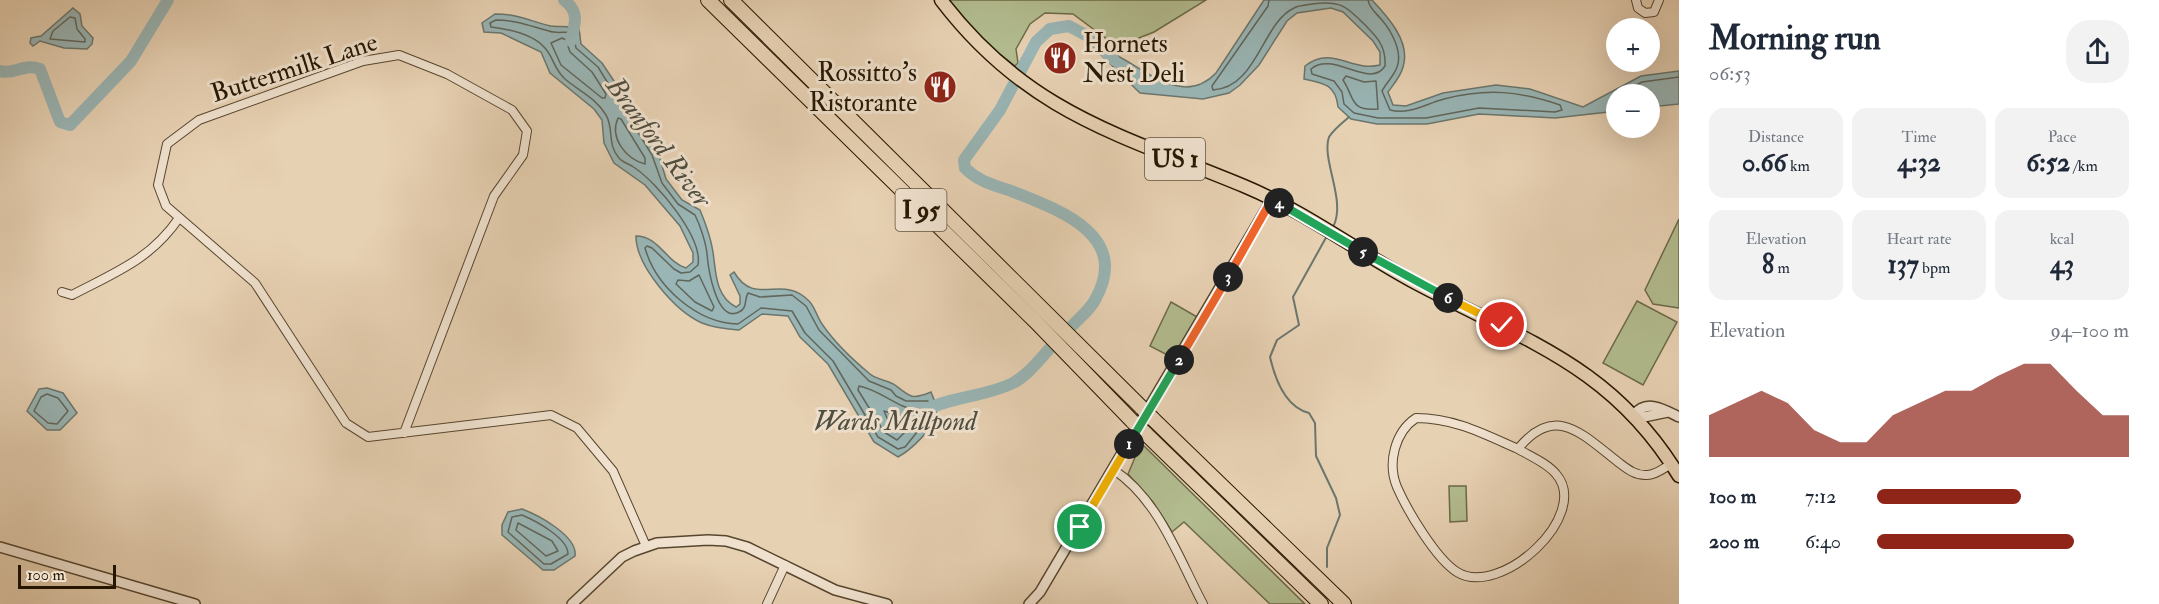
<!DOCTYPE html>
<html lang="en">
<head>
<meta charset="utf-8">
<style>
  body { margin:0; font-family:"IM FELL Double Pica",serif; background:#f2f2f3; color:#1f2937; height:100vh; display:flex; flex-direction:column; font-size:22px; white-space:nowrap }
  * { box-sizing:border-box; margin:0 }
  p { font-size:20px; color:#747a83 }
  .icon { flex:none; width:33px; height:33px; fill:none; stroke:currentColor; stroke-width:2; stroke-linecap:round; stroke-linejoin:round }
  .map { position:relative; flex:1; overflow:hidden }
  .sheet { display:flex; flex-direction:column; background:#fff; width:480px }
  .sheet>* { flex:none }
  .fabs { position:absolute; left:1606px; top:18px; display:grid; gap:12px }
  .fabs a { display:grid; place-items:center; width:54px; height:54px; border-radius:50%; background:#fff; box-shadow:0 6px 24px #0002; font-size:30px }
  .scale { position:absolute; left:18px; bottom:15px; width:98px; box-sizing:border-box; padding-left:6px; border:3px solid #271701; border-top:0; font-size:16px; line-height:21px; white-space:nowrap; color:#271701; -webkit-text-stroke:4px #efe1ce; paint-order:stroke }
  .pin { position:absolute; display:grid; place-items:center; width:51px; height:51px; color:#fff; margin:-26px; border:3px solid #fff; border-radius:50%; box-shadow:0 2px 6px #0007 }
  .km { position:absolute; width:30px; height:30px; margin:-15px; border-radius:50%; background:#222; color:#fff; font-size:16px; line-height:30px; text-align:center }
  .round { display:grid; place-items:center; flex:none; width:63px; height:63px; border-radius:24px; background:#f2f2f3 }
  .headline { display:flex; align-items:center; justify-content:space-between; height:102px; padding:0 30px }
  h1 { font-size:33px; font-weight:800; line-height:45px }
  .figures { display:grid; grid-template-columns:repeat(3,1fr); gap:9px; height:102px; padding:6px 30px }
  .figures div { display:grid; align-content:center; border-radius:15px; background:#f2f2f3; text-align:center }
  .figures b { font-size:26px; font-weight:800 }
  .figures small { font-size:16px; font-weight:400 }
  .figures p { font-size:16px }
  .chart { height:168px; padding:12px 30px }
  .chart p { display:flex; justify-content:space-between }
  .chart svg { width:100%; height:108px; margin-top:6px; fill:#8f2418; opacity:.7 }
  ul { padding:0 30px; list-style:none; font-size:20px }
  li { display:grid; grid-template-columns:96px 72px 1fr; align-items:center; height:45px }
  li i { height:15px; border-radius:8px; background:#8f2418 }
  main { display:flex; flex:1; min-height:0 }
  .map>svg:first-child { display:block }
</style>
</head>
<body>
<main>
<div class="map">
<svg width="1679" height="604" viewBox="0 0 1679 604">
  <rect width="100%" height="100%" fill="#e7d1b3"/>
  <filter id="stains"><feTurbulence type="fractalNoise" baseFrequency=".00333" numOctaves="4"/><feColorMatrix values="0 0 0 0 .2 0 0 0 0 .09 0 0 0 0 .02 0 0 0 .5 -.17"/></filter>
  <radialGradient id="worn" r=".72"><stop offset=".6" stop-color="#630" stop-opacity="0"/><stop offset="1" stop-color="#630" stop-opacity=".3"/></radialGradient>
  <g fill="#b2bc8f" stroke="#6c6a48" stroke-width="1.5">
    <polygon points="948,0 1206,0 1154,32 1134,40 1108,40 1073,14 1045,13 1030,24 1016,49 1018,63 1015,66 989,46"/>
    <polygon points="1679,219 1679,308 1653,304 1645,290"/>
    <polygon points="1637,301 1677,322 1643,385 1603,363"/>
    <polygon points="1171,302 1199,318 1175,359 1150,346"/>
    <polygon points="1141,443 1305,604 1270,604 1184,522 1172,532 1153,502 1128,474"/>
    <polygon points="1449,486 1466,486 1467,521 1450,522"/>
  </g>
  <g fill="#99b5b5" stroke="#6b766d" stroke-width="1.5">
    <path d="M 1264,0 L 1372,0 C 1388,17 1411,42 1403,67 C 1401,76 1393,85 1388,92 L 1393,105 L 1406,106 L 1443,93 L 1496,85 L 1530,89 L 1583,107 L 1641,76 L 1679,71 L 1679,104 L 1650,107 L 1650,94 L 1617,94 L 1617,111 L 1555,118 L 1479,114 L 1427,124 L 1377,124 L 1351,119 L 1338,107 C 1336,85 1324,83 1304,79 L 1305,66 C 1333,45 1350,72 1380,65 L 1380,52 L 1373,41 L 1343,12 L 1331,8 L 1297,13 L 1287,21 L 1259,65 L 1240,85 L 1229,93 L 1203,99 L 1140,93 L 1093,47 C 1132,52 1177,114 1216,73 Z"/>
    <polygon points="73,8 80,14 82,26 93,38 92,44 87,49 64,48 40,41 33,46 30,43 31,38 41,36"/>
    <path d="M 495,14 C 519,14 529,21 551,26 C 559,27 570,26 579,28 L 581,44 L 602,63 L 616,84 L 658,152 L 666,179 L 682,200 L 700,210 C 705,222 711,239 713,252 C 716,272 715,296 736,307 L 740,304 L 740,296 L 730,275 L 734,272 C 755,308 782,273 809,301 C 815,307 817,317 822,324 C 835,343 853,360 870,374 C 877,380 888,380 895,385 C 910,397 912,400 931,392 C 934,400 938,406 936,415 C 933,429 911,450 898,457 L 874,442 L 828,364 L 800,337 L 788,316 L 762,314 L 739,330 C 727,329 714,328 702,323 C 675,311 636,266 636,236 C 659,236 666,262 686,268 L 693,262 L 693,253 L 680,226 L 645,185 L 614,163 L 604,143 L 602,120 L 594,109 L 550,73 L 541,52 L 501,33 L 484,32 L 482,23 Z"/>
    <polygon points="47,388 63,393 77,413 60,430 47,430 27,411 39,389"/>
    <path d="M 522,509 C 538,515 578,536 575,556 L 554,570 L 543,570 L 502,535 L 502,525 L 508,512 Z"/>
  </g>
  <g fill="none" stroke-linecap="round" stroke-linejoin="round">
    <g stroke="#60665b" stroke-width="1.5">
      <path d="M 1269,0 L 1268,6 L 1212,86 L 1213,90 C 1257,88 1262,23 1294,8 C 1299,5 1307,5 1312,4 C 1342,0 1347,7 1367,27 C 1379,39 1386,48 1385,66 C 1370,90 1333,50 1311,69 L 1312,74 L 1334,81 L 1342,92 L 1344,104 L 1354,113 L 1378,118 L 1426,118 L 1479,108 L 1555,112 L 1562,110 L 1560,105 C 1519,91 1487,88 1444,99 C 1425,104 1410,115 1390,110 L 1382,91 C 1386,83 1394,76 1397,67 C 1403,52 1391,30 1381,19 C 1376,13 1369,8 1368,0"/>
      <polygon points="70,17 75,18 77,29 85,39 85,42 50,39 53,31"/>
      <path d="M 496,20 C 516,20 530,26 549,31 C 557,34 565,31 573,33 L 576,48 L 598,67 L 652,155 L 662,183 L 678,204 L 695,215 C 700,225 706,243 707,254 C 708,266 716,324 739,312 C 748,308 744,299 748,293 L 760,297 L 792,295 L 806,306 L 819,330 L 869,381 L 891,390 L 896,396 L 906,401 L 928,401 L 930,416 L 905,447 L 898,449 L 878,437 L 833,361 L 805,333 L 792,311 L 761,308 L 738,324 C 697,323 656,287 645,248 L 647,246 L 652,248 L 674,269 L 681,273 L 690,272 L 698,265 C 703,237 657,183 635,168 C 630,164 623,163 619,158 C 607,145 614,128 606,115 C 596,98 579,91 565,79 C 553,68 554,58 545,48 C 533,34 508,29 491,27 L 490,23 Z"/>
      <polygon points="562,38 566,40 570,52 592,72 606,94 605,98 602,98 561,65 551,43"/>
      <path d="M 1346,76 L 1364,82 L 1376,81 L 1378,109 C 1349,111 1355,98 1343,80 Z"/>
      <polyline points="1619,94 1642,82 1679,77"/>
      <path d="M 618,118 L 621,119 L 645,158 L 645,164 C 626,159 609,138 618,118 Z"/>
      <polygon points="699,275 714,307 712,311 695,302 676,284 678,280 689,281"/>
      <path d="M 859,386 C 881,390 896,408 920,411 L 922,415 L 897,440 L 884,432 L 858,390 Z"/>
      <polygon points="47,394 58,398 68,411 57,424 48,423 34,411 41,397"/>
      <polygon points="884,411 903,417 904,421 895,428 890,425"/>
      <path d="M 522,515 C 536,521 568,538 568,554 L 551,564 L 544,564 L 508,532 L 512,517 Z"/>
      <polygon points="518,523 552,541 558,551 546,556 516,530"/>
    </g>
    <g stroke="#6b766d" stroke-width="2">
      <path d="M 1333,227 C 1347,201 1321,160 1329,137 C 1333,130 1343,122 1349,117"/>
      <path d="M 1327,567 L 1327,548 L 1340,515 L 1336,498 L 1316,456 L 1315,423 L 1309,413 C 1285,407 1275,379 1270,357 L 1277,340 L 1299,325 L 1293,297 L 1328,234"/>
    </g>
    <g stroke="#99b5b5" stroke-width="12">
      <path d="M 564,0 C 580,12 575,24 571,41"/>
      <path d="M 0,71 C 15,75 22,63 40,69 L 60,122 L 70,125 L 131,61 L 168,0"/>
      <path d="M 1070,328 C 1078,319 1090,310 1095,300 C 1131,236 1062,211 1014,192 C 995,185 980,183 965,168 L 964,160 L 1000,110 L 1036,42 L 1050,29 L 1069,26 L 1093,39 L 1114,60"/>
      <path d="M 923,411 C 952,396 985,397 1013,383 C 1028,375 1040,359 1051,347"/>
    </g>
    <g stroke="#57462e" stroke-width="10">
      <g id="minor">
        <polyline points="1636,0 1638,8 1645,13 1654,12 1659,0"/>
        <path d="M 62,292 L 72,295 C 116,272 151,259 179,218"/>
        <polyline points="404,433 494,196 523,155 527,131 512,110 447,74 399,55 363,61 199,120 167,144 158,185 166,206 255,283 346,423 368,437 551,415 577,428 613,471 646,546"/>
        <path d="M 1518,449 C 1530,456 1547,463 1556,474 C 1592,515 1500,599 1457,572 C 1436,559 1407,510 1397,487 C 1387,463 1395,432 1416,418 C 1454,418 1484,434 1518,449 C 1555,403 1582,434 1618,462 C 1626,468 1635,476 1647,475 C 1656,475 1664,468 1671,464"/>
        <path d="M 1114,470 C 1159,500 1179,559 1203,604"/>
        <polyline points="767,604 785,565"/>
      </g>
    </g>
    <g stroke="#57462e" stroke-width="12">
      <g id="tertiary">
        <path d="M 1668,412 L 1644,417 L 1634,415 C 1646,398 1665,410 1679,417"/>
        <polyline points="0,547 195,604"/>
        <polyline points="572,604 622,557 634,551 657,543 708,540 726,541 747,547 835,590 887,604"/>
        <polyline points="1029,604 1040,592 1272,199"/>
      </g>
    </g>
    <g stroke="#271701" stroke-width="15">
      <path id="primary" d="M 941,0 C 1027,113 1121,135 1244,186 C 1304,211 1357,251 1414,282 C 1522,340 1611,364 1679,476"/>
    </g>
    <g stroke="#271701" stroke-width="16">
      <g id="motorway">
        <polyline points="708,0 1035,321 1133,422"/>
        <polyline points="731,0 1142,408"/>
        <polyline points="1153,419 1344,604"/>
        <polyline points="1145,433 1321,604"/>
      </g>
    </g>
    <use href="#minor" stroke="#efe1ce" stroke-width="8"/>
    <use href="#tertiary" stroke="#efe1ce" stroke-width="9"/>
    <use href="#primary" stroke="#e7d1b3" stroke-width="12"/>
    <use href="#motorway" stroke="#e7d1b3" stroke-width="14"/>
    <g stroke="#271701" stroke-width="16" stroke-linecap="butt">
      <g id="motorway-bridge">
        <polyline points="1142,408 1153,419"/>
        <polyline points="1133,422 1145,433"/>
      </g>
    </g>
    <use href="#motorway-bridge" stroke="#e7d1b3" stroke-width="14"/>
  </g>
  <g fill="none" stroke-linecap="round" stroke-linejoin="round">
    <g stroke="#fff" stroke-width="12">
      <polyline id="split-1" points="1080,527 1129,444"/>
    </g>
    <g stroke="#fff" stroke-width="12">
      <polyline id="split-2" points="1129,444 1179,360"/>
    </g>
    <g stroke="#fff" stroke-width="12">
      <polyline id="split-3" points="1179,360 1228,277"/>
    </g>
    <g stroke="#fff" stroke-width="12">
      <polyline id="split-4" points="1228,277 1272,199 1279,203"/>
    </g>
    <g stroke="#fff" stroke-width="12">
      <polyline id="split-5" points="1279,203 1363,252"/>
    </g>
    <g stroke="#fff" stroke-width="12">
      <polyline id="split-6" points="1363,252 1448,298"/>
    </g>
    <g stroke="#fff" stroke-width="12">
      <polyline id="split-7" points="1448,298 1502,325"/>
    </g>
    <use href="#split-1" stroke="#f5b400" stroke-width="8"/>
    <use href="#split-2" stroke="#22a559" stroke-width="8"/>
    <use href="#split-3" stroke="#f0652b" stroke-width="8"/>
    <use href="#split-4" stroke="#f0652b" stroke-width="8"/>
    <use href="#split-5" stroke="#22a559" stroke-width="8"/>
    <use href="#split-6" stroke="#22a559" stroke-width="8"/>
    <use href="#split-7" stroke="#f5b400" stroke-width="8"/>
  </g>
  <defs>
    <g id="restaurant-disc" transform="scale(1.725)"><circle r="9.5" fill="#8f2418" stroke="#efe1ce"/><path d="M-5-6h1v4h1v-4h1v4h1v-4h1v5L-1.5 .5V6h-2V.5L-5-1ZM5-6V6H3V1.5H1.5Q1.5-4 5-6Z" fill="#fff"/></g>
  </defs>
  <g fill-rule="evenodd">
    <use href="#restaurant-disc" x="1060" y="58"/>
    <use href="#restaurant-disc" x="940" y="87"/>
  </g>
  <g text-anchor="middle" stroke-width="6" stroke-linejoin="round" paint-order="stroke">
    <g fill="#efe1ce" stroke="#63543e" stroke-width="1.5">
      <rect x="1145" y="138" width="60" height="42" rx="4.5"/>
      <rect x="895.5" y="189" width="51" height="42" rx="4.5"/>
    </g>
    <g font-size="24" font-weight="bold" fill="#271701">
      <text x="1175" y="167">US 1</text>
      <text x="921" y="218">I 95</text>
    </g>
    <g font-size="26" fill="#271701" stroke="#efe1ce" text-anchor="start">
      <text x="1083" y="52">Hornets<tspan x="1083" dy="30">Nest Deli</tspan></text>
      <text x="917" y="81" text-anchor="end">Rossitto's<tspan x="917" dy="30">Ristorante</tspan></text>
    </g>
    <g font-size="26" fill="#271701" stroke="#efe1ce">
      <text transform="translate(294 67) rotate(-18)" y="9">Buttermilk Lane</text>
    </g>
    <g font-size="27" font-style="italic" fill="#4f4e40" stroke="#efe1ce">
      <text transform="translate(659 142) rotate(53)" y="9">Branford River</text>
      <text x="895" y="430">Wards Millpond</text>
    </g>
  </g>
  <rect width="100%" height="100%" filter="url(#stains)"/>
  <rect width="100%" height="100%" fill="url(#worn)"/>
</svg>
<div class="fabs">
<a>+</a>
<a>−</a>
</div>
<div class="scale">100 m</div>
<div class="pin" style="left:1080px;top:527px;background:#1e9e55"><svg class="icon" aria-label="arrive" viewBox="0 0 24 24"><path d="M6 21V4h12l-3 4 3 4H6"/></svg></div>
<div class="pin" style="left:1502px;top:325px;background:#d93025"><svg class="icon" aria-label="check" viewBox="0 0 24 24"><path d="M5 12l5 5 9-10"/></svg></div>
<b class="km" style="left:1129px;top:444px">1</b>
<b class="km" style="left:1179px;top:360px">2</b>
<b class="km" style="left:1228px;top:277px">3</b>
<b class="km" style="left:1279px;top:203px">4</b>
<b class="km" style="left:1363px;top:252px">5</b>
<b class="km" style="left:1448px;top:298px">6</b>
</div>
<section class="sheet">
<div class="headline"><div><h1>Morning run</h1><p>06:53</p></div><a class="round"><svg class="icon" aria-label="share" viewBox="0 0 24 24"><path d="M12 15V3M7 8l5-5 5 5M5 13v7h14v-7"/></svg></a></div>
<div class="figures">
<div><p>Distance</p><b>0.66<small> km</small></b></div>
<div><p>Time</p><b>4:32</b></div>
<div><p>Pace</p><b>6:52<small> /km</small></b></div>
</div>
<div class="figures">
<div><p>Elevation</p><b>8<small> m</small></b></div>
<div><p>Heart rate</p><b>137<small> bpm</small></b></div>
<div><p>kcal</p><b>43</b></div>
</div>
<div class="chart"><p><span>Elevation</span>94–100 m</p>
<svg viewBox="0 0 160 44" preserveAspectRatio="none"><path d="M0 44V27L10 22L20 17L30 22L40 33L50 38L60 38L70 27L80 22L90 17L100 17L110 11L120 6L130 6L140 17L150 27L160 27V44z"/></svg>
</div>
<ul>
<li><b>100 m</b>7:12<i style="width:57%"></i></li>
<li><b>200 m</b>6:40<i style="width:78%"></i></li>
</ul>
</section>
</main>
</body>
</html>
